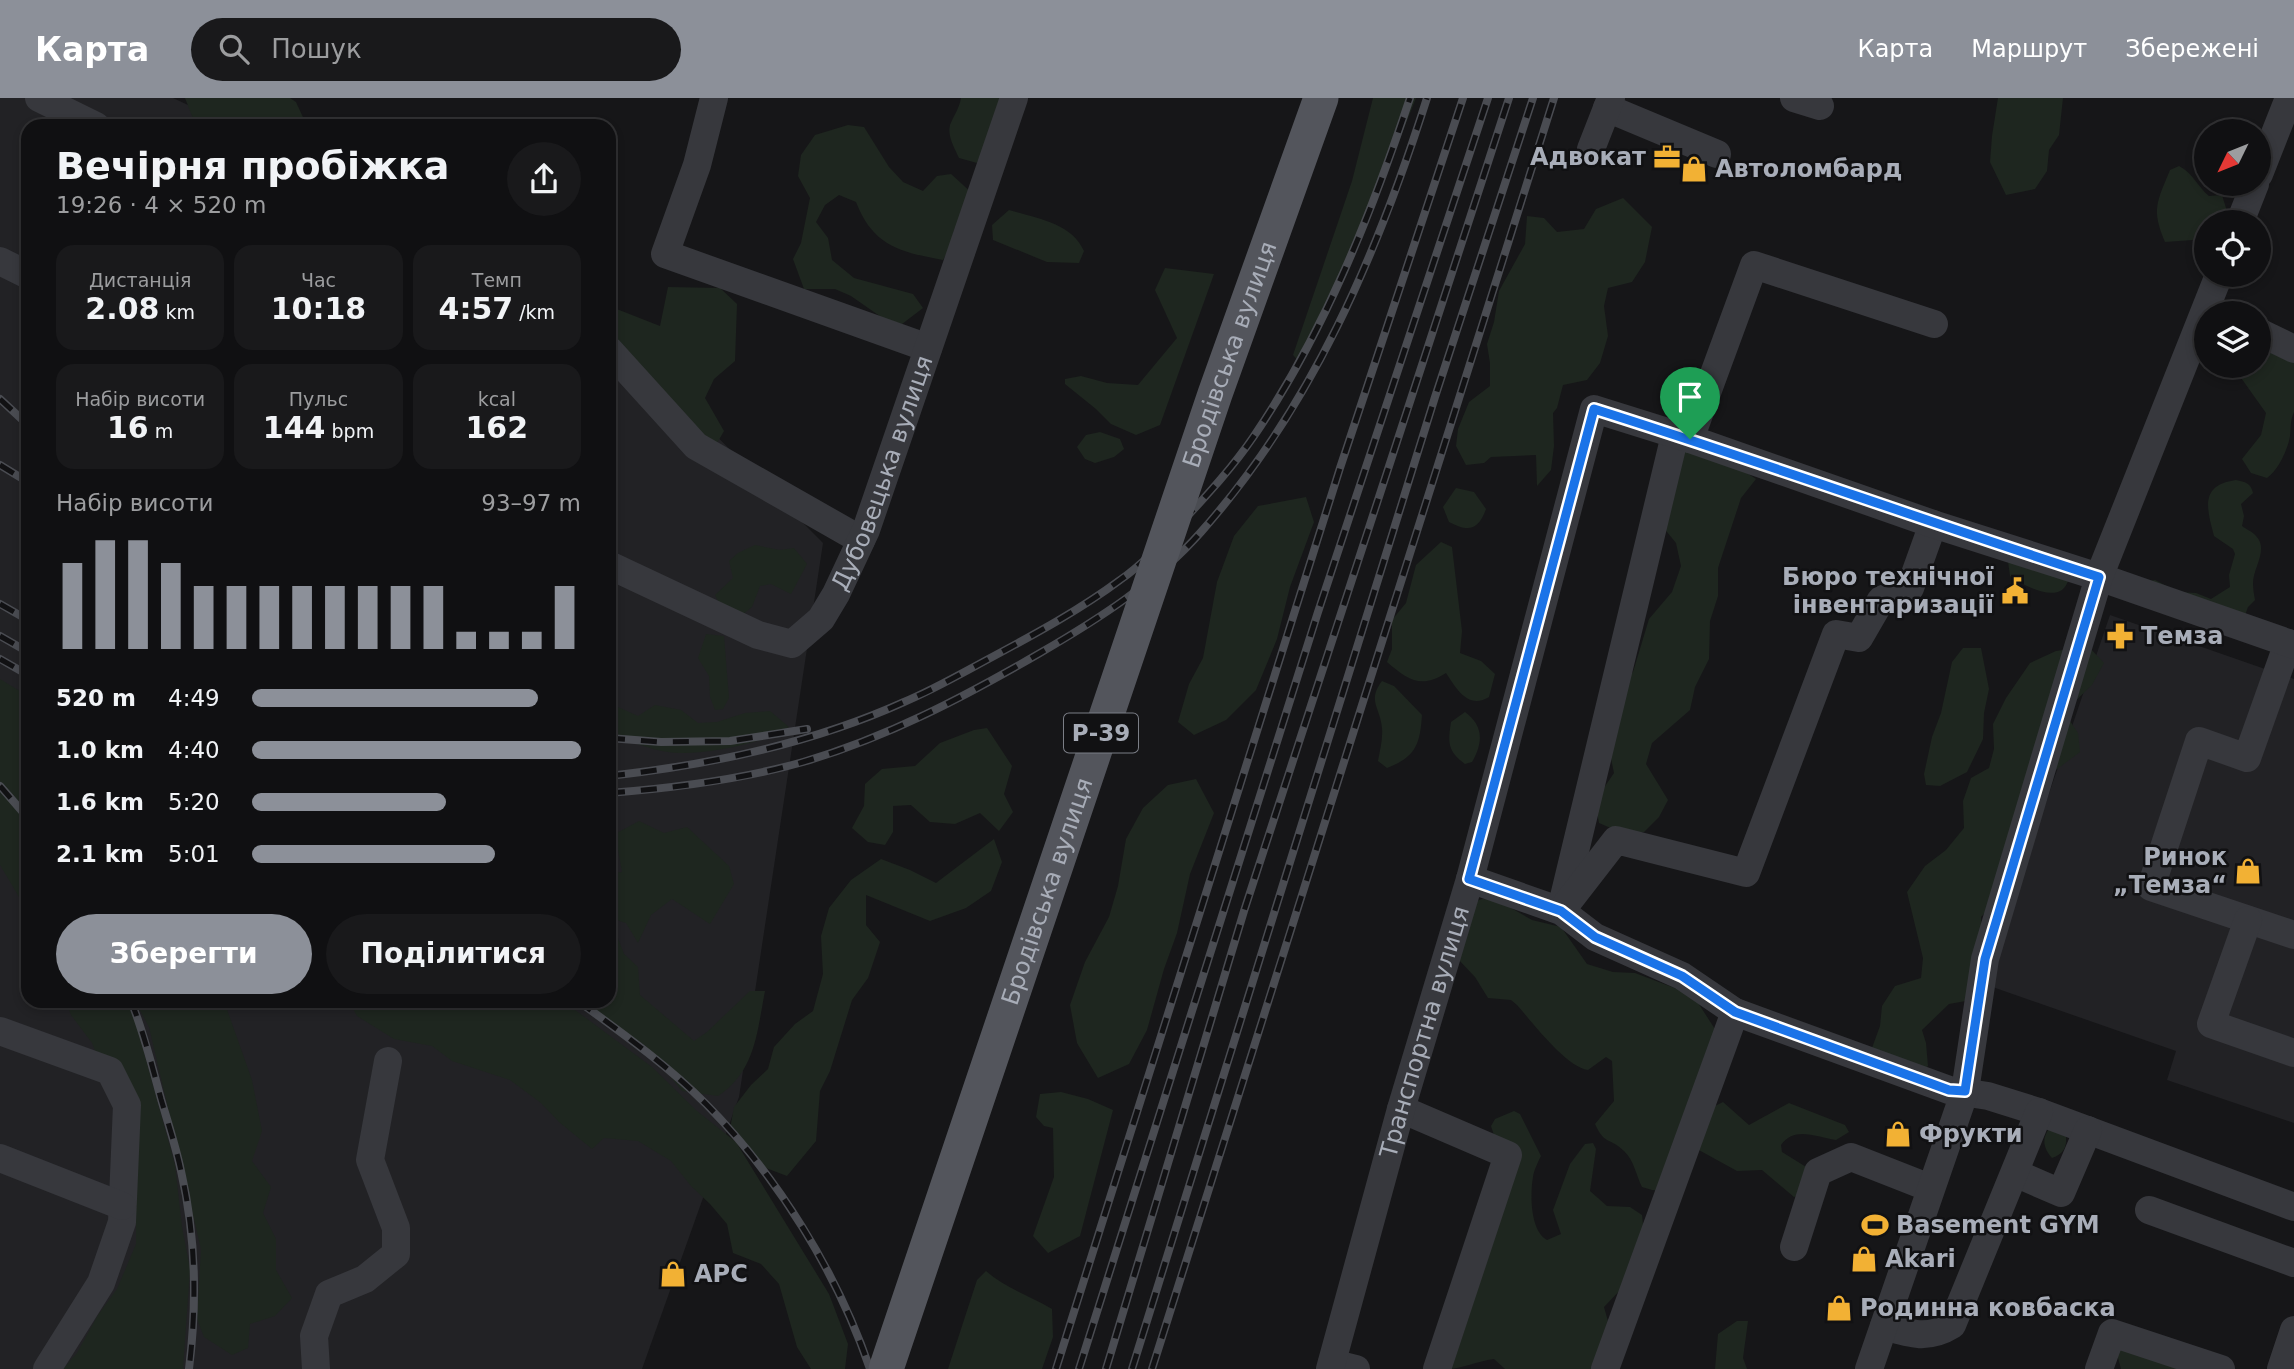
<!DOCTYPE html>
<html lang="uk">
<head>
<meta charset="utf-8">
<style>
  body { margin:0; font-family:"DejaVu Sans",sans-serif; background:#19191b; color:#f1f3f6; height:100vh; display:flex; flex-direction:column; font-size:26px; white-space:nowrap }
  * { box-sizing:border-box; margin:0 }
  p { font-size:23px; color:#9c9d9f }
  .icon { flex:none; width:38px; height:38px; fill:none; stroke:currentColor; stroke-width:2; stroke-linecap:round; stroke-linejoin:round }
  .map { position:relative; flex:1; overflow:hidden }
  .side { position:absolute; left:21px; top:21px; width:595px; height:889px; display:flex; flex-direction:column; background:#101012; border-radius:21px; box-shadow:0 4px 10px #0003,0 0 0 2px #303032 }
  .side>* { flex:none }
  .needle { width:46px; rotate:227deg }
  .tools { position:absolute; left:2194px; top:21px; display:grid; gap:14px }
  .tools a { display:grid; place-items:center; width:77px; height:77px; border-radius:50%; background:#101012; box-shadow:0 4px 10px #0003,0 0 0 2px #303032; font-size:35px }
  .pin { position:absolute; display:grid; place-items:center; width:60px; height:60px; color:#fff; margin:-72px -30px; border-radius:50% 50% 50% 0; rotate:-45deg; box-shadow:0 0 7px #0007 }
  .pin .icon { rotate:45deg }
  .round { display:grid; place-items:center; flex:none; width:74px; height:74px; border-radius:37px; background:#19191b }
  .summary { display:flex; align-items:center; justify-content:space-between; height:119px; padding:0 35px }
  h1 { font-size:38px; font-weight:700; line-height:52px }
  .metrics { display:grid; grid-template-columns:repeat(3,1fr); gap:10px; height:119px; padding:7px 35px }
  .metrics div { display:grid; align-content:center; border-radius:18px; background:#19191b; text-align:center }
  .metrics b { font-size:30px; font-weight:700 }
  .metrics small { font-size:19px; font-weight:400 }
  .metrics p { font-size:19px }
  .chart { height:196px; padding:14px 35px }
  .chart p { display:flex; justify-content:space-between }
  .chart svg { width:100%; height:126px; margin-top:7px; stroke:#8c9099; stroke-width:6 }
  .action { display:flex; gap:14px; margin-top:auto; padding:14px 35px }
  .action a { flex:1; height:80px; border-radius:42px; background:#8c9099; color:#fff; font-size:28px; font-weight:700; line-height:80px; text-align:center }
  .action a+a { background:#19191b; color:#f1f3f6 }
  ul { padding:0 35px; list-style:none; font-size:23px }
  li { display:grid; grid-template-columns:112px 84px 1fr; align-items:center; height:52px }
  li i { height:18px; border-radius:9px; background:#8c9099 }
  header { display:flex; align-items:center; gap:42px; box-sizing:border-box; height:98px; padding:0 35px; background:#8c9099; color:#fff }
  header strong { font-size:33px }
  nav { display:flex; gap:38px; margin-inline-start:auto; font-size:24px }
  .search { width:490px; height:63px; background:#19191b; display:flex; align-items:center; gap:18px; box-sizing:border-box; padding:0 24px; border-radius:38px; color:#9c9d9f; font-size:26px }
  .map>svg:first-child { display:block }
</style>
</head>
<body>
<header>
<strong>Карта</strong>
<div class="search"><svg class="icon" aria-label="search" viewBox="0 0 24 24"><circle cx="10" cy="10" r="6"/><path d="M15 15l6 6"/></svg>Пошук</div>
<nav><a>Карта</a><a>Маршрут</a><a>Збережені</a></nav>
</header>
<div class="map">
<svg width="2294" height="1271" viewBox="0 0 2294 1271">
  <rect width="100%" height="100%" fill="#161618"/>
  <g fill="#222225">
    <polygon points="0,0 173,0 233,28 28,28 28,903 609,903 609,230 823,445 739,999 642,1271 0,1271"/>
    <polygon points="2110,517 2294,581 2294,1025 2167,982 2176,953 1984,886"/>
  </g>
  <g fill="#1e261f">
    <polygon points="185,0 290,0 296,4 307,28 206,28 194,23"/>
    <path d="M 961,0 L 1007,0 L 977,65 L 959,60 C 955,51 947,38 950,27 C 954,17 959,11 961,0 Z"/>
    <polygon points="1373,0 1416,0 1359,144 1302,267 1293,257 1352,83"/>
    <polygon points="1998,0 2063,0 2059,37 2049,52 2047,73 2035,91 2006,97 1990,64 1992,38"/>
    <path d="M 848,27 L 864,29 L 889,69 L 903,84 L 923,93 L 937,78 L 951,76 L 974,97 L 954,132 L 950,150 L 943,162 C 900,154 873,148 856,104 L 839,97 L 825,107 L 816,124 L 828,140 L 832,162 L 854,180 L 913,196 L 923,210 L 902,226 L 884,221 L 851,198 L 835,191 L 804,191 L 793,161 L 801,145 L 810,100 L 798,78 L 801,57 L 815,37 Z"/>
    <path d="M 2179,68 C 2193,75 2197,88 2209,98 L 2222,97 L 2229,120 L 2227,124 L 2207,124 L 2207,148 L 2193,142 L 2165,144 C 2151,111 2157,104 2170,72 Z"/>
    <polygon points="1623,100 1652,129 1645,164 1632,184 1608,190 1604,208 1608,238 1600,265 1587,282 1563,287 1557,310 1553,315 1554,348 1551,372 1537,388 1536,357 1491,359 1484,365 1466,367 1456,348 1458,331 1469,304 1490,288 1490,265 1487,246 1494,224 1499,193 1525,146 1527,118 1544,120 1557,134 1584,131 1596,111"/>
    <path d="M 1009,112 C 1036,120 1072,125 1084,153 L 1079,165 L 1047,164 L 993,142 L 992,127 Z"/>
    <polygon points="1165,170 1214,176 1160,327 1136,337 1111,326 1096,311 1065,286 1065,281 1081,278 1107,285 1138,287 1177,240 1155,192"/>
    <polygon points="668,189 720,190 737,206 735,263 714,281 705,300 724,333 708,361 609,255 609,208 660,228"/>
    <path d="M 2259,245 L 2294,245 L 2294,314 C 2290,323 2291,329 2290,338 C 2288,351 2278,373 2267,380 L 2251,375 L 2242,361 L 2261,337 L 2266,315 L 2239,277 L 2239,268 L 2259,268 Z"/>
    <polygon points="1100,334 1120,341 1124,351 1114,359 1095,365 1085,361 1077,349 1086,337"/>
    <polygon points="1675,345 1744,373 1756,381 1741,400 1718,470 1718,498 1710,523 1709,561 1695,589 1690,612 1652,645 1646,666 1668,702 1659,719 1644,734 1622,735 1599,725 1595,703 1614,675 1606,636 1612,598 1633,574 1649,521 1672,494 1681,468 1676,445 1663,429"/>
    <path d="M 2236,382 C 2245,384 2251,385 2253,395 L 2241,406 L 2244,418 L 2242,428 C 2246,431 2253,434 2256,438 C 2269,451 2253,470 2253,485 C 2253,491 2254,497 2255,502 L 2248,509 L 2243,523 L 2144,484 L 2155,482 L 2178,494 L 2196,495 L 2211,501 L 2230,489 L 2229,477 L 2235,456 L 2233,451 L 2214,438 C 2207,411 2199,387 2236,382 Z"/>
    <path d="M 1456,390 L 1474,394 L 1486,411 C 1478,433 1468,434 1449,424 L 1443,409 Z"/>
    <polygon points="1306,399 1314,424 1290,489 1277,541 1256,592 1226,622 1194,637 1178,624 1189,586 1203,560 1217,484 1234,438 1258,408"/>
    <path d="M 1441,444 L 1452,449 L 1462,533 L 1460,555 L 1481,563 L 1495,576 L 1489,599 C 1468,612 1456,590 1446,575 C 1421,591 1408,582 1387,564 L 1392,551 L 1392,522 L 1406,505 L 1416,467 Z"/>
    <polygon points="755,447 780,452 794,450 807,466 791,496 771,486 760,488 752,509 737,521 725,517 715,497 733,480 729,463 738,455"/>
    <path d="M 2008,463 L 2072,472 C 2069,480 2068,487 2062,492 C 2048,501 2021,486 2010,478 Z"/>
    <polygon points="706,536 724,538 729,600 723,611 715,612 710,599 709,578 698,560"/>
    <polygon points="2088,548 2104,565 2092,587 2064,614 2078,635 2080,654 2041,683 1996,803 1981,819 1983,850 1971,902 1949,906 1922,932 1926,945 1928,968 1912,982 1872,950 1880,928 1882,908 1895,888 1921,880 1923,860 1907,794 1925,768 1946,752 1964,730 1963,703 1971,680 1989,670 1994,651 1993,626 2006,600 2030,565 2056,553"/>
    <polygon points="1963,550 1981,550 1989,591 1984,615 1983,641 1967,674 1940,688 1926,687 1924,676 1932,639 1941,615 1952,564"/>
    <polygon points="0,581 28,598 28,713 0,684"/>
    <path d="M 1382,583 L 1394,588 L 1422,617 C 1420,646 1416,659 1387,670 L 1378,663 C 1380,652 1383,641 1382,630 C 1380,609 1367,603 1382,583 Z"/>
    <path d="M 609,605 L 638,618 L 655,607 L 681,612 L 698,625 L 717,624 L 745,615 L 770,613 L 789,629 C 765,646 696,659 668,654 C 648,651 629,643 611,635 Z"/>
    <path d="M 1465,614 C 1484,628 1483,645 1472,664 L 1465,666 C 1447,653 1448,644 1451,624 Z"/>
    <polygon points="987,630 1012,668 1004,696 1013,714 999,733 980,715 955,726 930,724 911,707 893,708 893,734 885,747 868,744 852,730 864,708 865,686 882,671 915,668 940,645 974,632"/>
    <polygon points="1196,681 1214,715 1190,776 1177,835 1164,871 1147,932 1129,966 1098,980 1077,945 1070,907 1085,864 1109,819 1118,788 1126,741 1143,710 1168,687"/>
    <polygon points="0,690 28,727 28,814 0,767"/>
    <path d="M 639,723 L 664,735 L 687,729 L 729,768 L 734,786 L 710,826 L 672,801 L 651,817 L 638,845 L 626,825 L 610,820 L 624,856 L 638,869 L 640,897 L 694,943 L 707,934 L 750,893 L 765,893 C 757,933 756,973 718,998 L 682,993 L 647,949 L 578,903 L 609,903 L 609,775 L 622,774 L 615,736 Z"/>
    <polygon points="994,741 1002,764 991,793 966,810 930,823 866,797 866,827 880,844 868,880 852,902 830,973 820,993 816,1043 787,1078 753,1065 742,1045 730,1031 734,1009 751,987 768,971 774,949 795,926 813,913 823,876 821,838 829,810 851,782 881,761 910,772 936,785"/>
    <path d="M 1482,801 L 1497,802 L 1532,822 L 1561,829 L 1587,866 L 1613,874 L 1635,875 L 1693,897 L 1722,942 L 1703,1014 L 1723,1004 L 1749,1027 L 1789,1005 L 1845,1027 L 1849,1034 L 1836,1042 C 1815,1039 1795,1028 1781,1047 L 1782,1054 L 1811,1072 L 1807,1095 L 1794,1099 L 1762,1072 L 1737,1073 L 1697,1051 L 1676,1094 L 1652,1092 L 1642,1089 C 1636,1077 1634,1062 1624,1053 C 1610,1039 1605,1048 1595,1026 L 1614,1003 L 1612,963 L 1606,959 L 1588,972 C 1566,969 1532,924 1517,907 L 1511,902 L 1488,900 L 1475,879 L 1457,860 L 1468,806 Z"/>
    <polygon points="66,903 128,903 133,914 175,1067 182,1129 190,1171 183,1271 63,1271 77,1255 98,1217 117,1191 136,1146 136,1096 118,1010 92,945 71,917"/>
    <polygon points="135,903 224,903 252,982 262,1033 252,1063 271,1089 263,1115 276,1141 276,1172 292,1200 275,1218 250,1226 248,1250 232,1257 204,1239 197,1221 201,1151 149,929"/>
    <polygon points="349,903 563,903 652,969 697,1013 736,1044 829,1196 848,1246 845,1271 811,1271 797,1249 779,1186 761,1166 733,1155 727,1126 710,1106 691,1088 671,1063 638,1043 604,1040 592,1051 559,1024 541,1005 510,982 452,963 432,948 394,941 357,918"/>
    <polygon points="1061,994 1088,1001 1113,1012 1080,1138 1048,1155 1033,1138 1054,1079 1053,1030 1044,1028 1036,1019 1040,996"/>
    <path d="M 1514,1013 L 1520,1016 L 1541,1058 C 1538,1064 1534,1072 1533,1079 C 1530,1096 1530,1133 1547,1142 L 1561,1136 L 1553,1112 L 1570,1066 L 1585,1046 L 1593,1045 L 1596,1051 L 1590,1093 L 1607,1108 L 1630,1109 L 1642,1117 L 1645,1145 L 1625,1187 L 1604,1209 L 1611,1234 L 1607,1271 L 1505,1271 L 1494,1261 C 1477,1263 1463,1271 1446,1271 L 1498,1049 L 1491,1028 L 1495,1021 Z"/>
    <path d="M 2054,1026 L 2066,1038 C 2067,1050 2063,1056 2052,1060 C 2041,1048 2042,1036 2054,1026 Z"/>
    <path d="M 986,1173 C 1005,1190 1030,1198 1052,1211 L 1053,1239 L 1042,1271 L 948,1271 L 977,1182 Z"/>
    <polygon points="1737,1223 1748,1223 1743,1260 1747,1271 1715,1271 1718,1236"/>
    <polygon points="2121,1250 2200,1271 2121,1271 2117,1256"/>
  </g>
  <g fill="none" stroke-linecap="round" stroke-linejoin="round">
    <g stroke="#37383d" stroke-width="28">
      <polyline points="39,0 96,28"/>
      <polyline points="714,0 697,67 665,156 928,250"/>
      <polyline points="1794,0 1820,8"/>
      <polyline points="1607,10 1717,56"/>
      <polyline points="1591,51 1611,0"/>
      <polyline points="2259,76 2289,0"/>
      <polyline points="2240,124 2255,86"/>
      <polyline points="0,163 28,177"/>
      <polyline points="2259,234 2294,251"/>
      <polyline points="609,252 696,348 861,442"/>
      <polyline points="1690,341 1754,167 1934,226"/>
      <path id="s1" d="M 609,467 L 758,537 L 792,546 L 821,521 L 836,496 L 866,432 L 1014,0"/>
      <polyline points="2288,545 2247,660 2199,643 2151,789 2294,837"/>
      <polyline points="1470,781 1561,813 1595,839 1682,878 1735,914 1949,992 1988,998 2039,1014 2294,1109"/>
      <polyline points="1563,803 1675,337"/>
      <polyline points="1561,813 1616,742 1746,775 1836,536 1859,540 1881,502 1910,490 1933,426"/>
      <polyline points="2248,822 2211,926 2294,955"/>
      <polyline points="0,933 110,973 127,1007 122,1124 101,1185 47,1271"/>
      <polyline points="1401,1011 1508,1057 1437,1271"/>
      <polyline points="0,1060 122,1108"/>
      <polyline points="2015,1075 2061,1095 2088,1032"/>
      <polyline points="2149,1112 2294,1165"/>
      <polyline points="1794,1149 1818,1074 1851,1059 1930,1090"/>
      <path d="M 1884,1228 C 1910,1236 1928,1242 1952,1227 L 2039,1014"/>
      <polyline points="1332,1265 1356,1271"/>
      <polyline points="316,1271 314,1238 329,1196 365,1181 396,1156 396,1130 370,1062 388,963"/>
      <path id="s2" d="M 1330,1271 L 1401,1011 L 1470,781 L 1594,311 L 1690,341 L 1933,426 L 2099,479 L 2294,547"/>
      <polyline points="1605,1271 1735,914"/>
      <polyline points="1869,1271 1965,993 1985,861 2099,479 2219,177"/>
      <polyline points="2099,1271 2112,1235 2221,1271"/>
      <polyline points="2281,1271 2294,1232"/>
    </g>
    <g stroke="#4a4c52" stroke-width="8">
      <g id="rail">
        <polyline points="0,301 28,327"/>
        <polyline points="0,367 28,384"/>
        <polyline points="0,506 28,522"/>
        <polyline points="0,538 28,554"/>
        <polyline points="0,561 28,577"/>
        <polyline points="609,640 661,644 730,643 807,631"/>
        <path d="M 609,678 C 709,667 811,646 904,604 C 935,591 964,574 994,558 C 1037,535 1081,511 1120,482 C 1143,466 1163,444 1182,424 C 1207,397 1233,369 1254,338 C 1324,235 1371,117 1410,0"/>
        <polyline points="0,688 28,720"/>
        <path d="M 609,695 C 674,690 740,682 803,664 C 888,639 964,599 1040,555 C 1097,522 1157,484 1201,434 C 1312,309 1377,157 1427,0"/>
        <path d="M 131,903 C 144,935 152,968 161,1001 C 168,1025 176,1049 181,1073 C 196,1138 197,1206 189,1271"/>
        <path d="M 578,903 C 622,935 667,967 706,1006 C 778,1079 837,1174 870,1271"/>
        <polyline points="1056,1271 1340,370 1463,0"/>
        <polyline points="1079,1271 1318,514 1488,0"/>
        <polyline points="1106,1271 1244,813 1509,0"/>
        <polyline points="1132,1271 1435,299 1533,0"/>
        <polyline points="1152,1271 1554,0"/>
      </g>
    </g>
    <use href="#rail" stroke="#111113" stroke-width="5" stroke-dasharray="16" stroke-linecap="butt"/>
    <path stroke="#53555c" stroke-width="35" id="s3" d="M 886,1271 L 1215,296 L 1321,0"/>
  </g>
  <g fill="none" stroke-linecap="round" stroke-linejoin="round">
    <g stroke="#fff" stroke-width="14">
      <path id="route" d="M 1594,311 C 1763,364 1930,425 2099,479 L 1985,861 L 1965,993 L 1949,992 L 1735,914 L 1682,878 L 1595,839 L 1561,813 L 1469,781 Z"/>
    </g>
    <use href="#route" stroke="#1a73e8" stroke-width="9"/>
  </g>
  <defs>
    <g id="office-bare" transform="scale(2.1)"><path d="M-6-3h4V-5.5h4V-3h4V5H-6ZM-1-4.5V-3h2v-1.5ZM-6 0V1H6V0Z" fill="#f2b134" stroke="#111113" stroke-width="2.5" paint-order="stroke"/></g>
    <g id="shop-bare" transform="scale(2.1)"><path d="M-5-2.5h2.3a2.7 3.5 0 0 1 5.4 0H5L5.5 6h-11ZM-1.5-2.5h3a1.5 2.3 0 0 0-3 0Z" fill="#f2b134" stroke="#111113" stroke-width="2.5" paint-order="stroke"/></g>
    <g id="civic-bare" transform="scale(2.1)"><path d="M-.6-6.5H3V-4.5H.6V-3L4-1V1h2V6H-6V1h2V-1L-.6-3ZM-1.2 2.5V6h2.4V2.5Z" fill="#f2b134" stroke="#111113" stroke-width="2.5" paint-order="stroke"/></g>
    <g id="pharmacy-bare" transform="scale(2.1)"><path d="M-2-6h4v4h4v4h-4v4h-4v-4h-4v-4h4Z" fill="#f2b134" stroke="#111113" stroke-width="2.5" paint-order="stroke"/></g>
    <g id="stadium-bare" transform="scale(2.1)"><path d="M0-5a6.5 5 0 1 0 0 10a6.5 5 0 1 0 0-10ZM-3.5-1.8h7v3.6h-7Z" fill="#f2b134" stroke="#111113" stroke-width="2.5" paint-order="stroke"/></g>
  </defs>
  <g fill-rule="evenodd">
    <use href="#office-bare" x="1667" y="59"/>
    <use href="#shop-bare" x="1694" y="71"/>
    <use href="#civic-bare" x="2015" y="493"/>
    <use href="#pharmacy-bare" x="2120" y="538"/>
    <use href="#shop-bare" x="2248" y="773"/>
    <use href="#shop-bare" x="1898" y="1036"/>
    <use href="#stadium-bare" x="1875" y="1127"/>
    <use href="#shop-bare" x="1864" y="1161"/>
    <use href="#shop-bare" x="673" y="1176"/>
    <use href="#shop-bare" x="1839" y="1210"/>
  </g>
  <g text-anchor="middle" stroke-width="5" stroke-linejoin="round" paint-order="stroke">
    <rect fill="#111113" stroke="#7b7e86" stroke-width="2" x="1064" y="615.5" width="74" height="39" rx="5"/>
    <g font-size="23" font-weight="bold" fill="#a8adb8">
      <text x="1101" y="643">Р-39</text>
    </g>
    <g font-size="24" font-weight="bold" fill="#a8adb8" stroke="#111113" text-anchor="start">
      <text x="1646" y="67" text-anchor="end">Адвокат</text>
      <text x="1715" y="79">Автоломбард</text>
      <text x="1994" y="487" text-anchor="end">Бюро технічної<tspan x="1994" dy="28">інвентаризації</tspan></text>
      <text x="2141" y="546">Темза</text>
      <text x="2227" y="767" text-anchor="end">Ринок<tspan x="2227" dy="28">„Темза“</tspan></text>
      <text x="1919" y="1044">Фрукти</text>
      <text x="1896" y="1135">Basement GYM</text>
      <text x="1885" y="1169">Akari</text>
      <text x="694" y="1184">АРС</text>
      <text x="1860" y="1218">Родинна ковбаска</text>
    </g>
    <g font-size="24" fill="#a8adb8" stroke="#111113">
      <text dy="8" stroke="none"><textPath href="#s3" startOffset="1071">Бродівська вулиця</textPath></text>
      <text dy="8" stroke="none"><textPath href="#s1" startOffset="397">Дубовецька вулиця</textPath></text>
      <text dy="8" stroke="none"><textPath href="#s3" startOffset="504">Бродівська вулиця</textPath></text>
      <text dy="8" stroke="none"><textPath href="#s2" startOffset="350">Транспортна вулиця</textPath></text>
    </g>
  </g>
</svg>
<div class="tools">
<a><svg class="needle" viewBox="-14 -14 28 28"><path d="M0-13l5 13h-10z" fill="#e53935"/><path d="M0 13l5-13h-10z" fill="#9c9d9f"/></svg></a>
<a><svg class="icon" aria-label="locate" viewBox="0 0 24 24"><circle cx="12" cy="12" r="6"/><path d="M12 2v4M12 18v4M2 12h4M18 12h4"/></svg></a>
<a><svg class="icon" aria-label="layers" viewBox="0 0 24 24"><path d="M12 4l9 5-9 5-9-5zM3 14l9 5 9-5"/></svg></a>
</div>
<div class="pin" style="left:1690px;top:341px;background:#1e9e55"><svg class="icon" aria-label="arrive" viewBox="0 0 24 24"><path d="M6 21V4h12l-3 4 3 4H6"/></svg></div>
<section class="side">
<div class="summary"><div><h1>Вечірня пробіжка</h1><p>19:26 · 4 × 520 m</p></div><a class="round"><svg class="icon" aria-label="share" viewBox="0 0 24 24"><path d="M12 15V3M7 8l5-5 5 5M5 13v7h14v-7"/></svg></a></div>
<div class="metrics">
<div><p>Дистанція</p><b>2.08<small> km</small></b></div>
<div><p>Час</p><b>10:18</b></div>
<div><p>Темп</p><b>4:57<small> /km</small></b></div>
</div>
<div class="metrics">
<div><p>Набір висоти</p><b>16<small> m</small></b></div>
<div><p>Пульс</p><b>144<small> bpm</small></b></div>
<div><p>kcal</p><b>162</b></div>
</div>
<div class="chart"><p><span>Набір висоти</span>93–97 m</p>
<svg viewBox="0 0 160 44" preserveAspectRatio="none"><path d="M5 44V14M15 44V6M25 44V6M35 44V14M45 44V22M55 44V22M65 44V22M75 44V22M85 44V22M95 44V22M105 44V22M115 44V22M125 44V38M135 44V38M145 44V38M155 44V22"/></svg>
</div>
<ul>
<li><b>520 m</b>4:49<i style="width:87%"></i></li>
<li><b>1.0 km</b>4:40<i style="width:100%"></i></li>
<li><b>1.6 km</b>5:20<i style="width:59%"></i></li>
<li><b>2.1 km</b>5:01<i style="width:74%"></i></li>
</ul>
<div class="action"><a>Зберегти</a><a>Поділитися</a></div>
</section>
</div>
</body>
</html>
